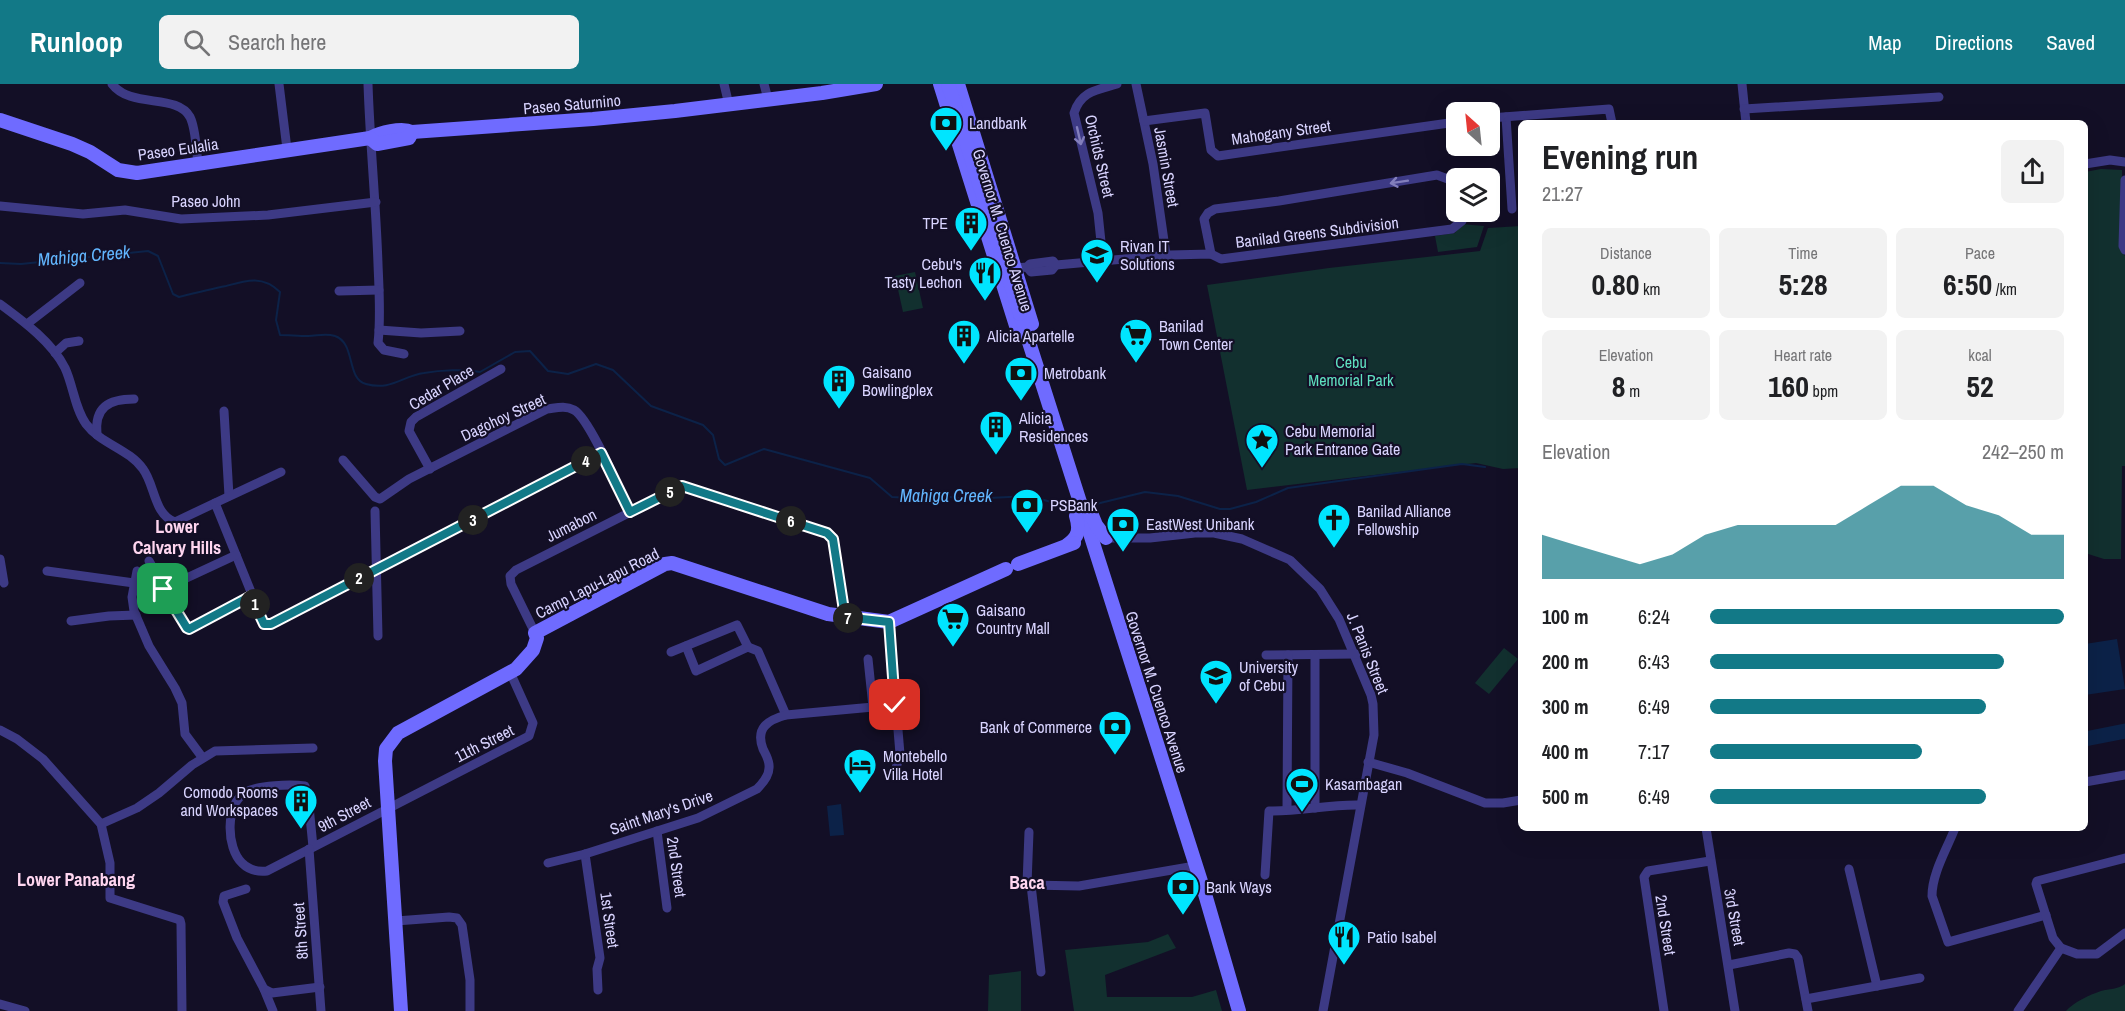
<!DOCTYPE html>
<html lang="en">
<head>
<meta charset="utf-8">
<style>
  body { margin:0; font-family:"Archivo Narrow",sans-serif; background:#f2f2f2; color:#202124; height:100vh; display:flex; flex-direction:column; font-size:22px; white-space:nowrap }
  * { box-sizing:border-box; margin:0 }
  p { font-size:20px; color:#757577 }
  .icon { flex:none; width:33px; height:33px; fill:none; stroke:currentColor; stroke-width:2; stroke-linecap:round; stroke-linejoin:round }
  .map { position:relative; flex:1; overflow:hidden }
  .details { position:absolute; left:1518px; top:36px; width:570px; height:711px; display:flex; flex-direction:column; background:#fff; border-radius:9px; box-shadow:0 6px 24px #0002 }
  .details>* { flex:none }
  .needle { width:39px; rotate:333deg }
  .tools { position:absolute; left:1446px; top:18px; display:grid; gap:12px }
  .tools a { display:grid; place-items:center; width:54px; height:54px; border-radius:9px; background:#fff; box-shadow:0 6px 24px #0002; font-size:30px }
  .pin { position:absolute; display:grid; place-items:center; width:51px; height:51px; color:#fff; margin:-26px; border-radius:12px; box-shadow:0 3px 9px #0006 }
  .km { position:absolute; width:30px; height:30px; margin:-15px; border-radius:50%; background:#222; color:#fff; font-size:16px; line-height:30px; text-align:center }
  .round { display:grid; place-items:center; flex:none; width:63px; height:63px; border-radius:9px; background:#f2f2f2 }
  .summary { display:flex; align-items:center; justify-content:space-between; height:102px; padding:0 24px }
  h1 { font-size:33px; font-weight:700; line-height:45px }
  .figures { display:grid; grid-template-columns:repeat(3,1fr); gap:9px; height:102px; padding:6px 24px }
  .figures div { display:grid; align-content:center; border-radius:9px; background:#f2f2f2; text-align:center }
  .figures b { font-size:30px; font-weight:700 }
  .figures small { font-size:16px; font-weight:400 }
  .figures p { font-size:16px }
  .chart { height:168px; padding:12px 24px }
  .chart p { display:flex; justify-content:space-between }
  .chart svg { width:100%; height:108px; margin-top:6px; fill:#127987; opacity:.7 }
  ul { padding:0 24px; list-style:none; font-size:20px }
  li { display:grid; grid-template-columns:96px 72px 1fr; align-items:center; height:45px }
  li i { height:15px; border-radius:8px; background:#127987 }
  header { display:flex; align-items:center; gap:36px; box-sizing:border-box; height:84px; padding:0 30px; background:#127987; color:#fff }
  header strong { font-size:28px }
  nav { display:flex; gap:33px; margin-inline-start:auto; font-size:21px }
  .search { width:420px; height:54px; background:#f2f2f2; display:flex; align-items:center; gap:15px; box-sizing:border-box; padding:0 21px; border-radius:9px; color:#757577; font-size:22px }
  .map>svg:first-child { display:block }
</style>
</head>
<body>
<header>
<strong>Runloop</strong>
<div class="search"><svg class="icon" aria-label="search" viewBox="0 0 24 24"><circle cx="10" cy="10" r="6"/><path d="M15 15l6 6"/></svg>Search here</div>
<nav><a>Map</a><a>Directions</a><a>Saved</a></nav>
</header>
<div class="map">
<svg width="2125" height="927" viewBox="0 0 2125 927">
  <rect width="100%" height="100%" fill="#130f26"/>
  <g fill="#12302f">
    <polygon points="2101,85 2122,86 2122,166 2125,172 2125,382 2122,382 2121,475 2104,475 2085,469 2085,88"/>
    <polygon points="1461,140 1484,142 1477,163 1438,168 1435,152 1455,149"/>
    <polygon points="1521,142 1521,384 1503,385 1476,379 1247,406 1207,201 1329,184 1480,167 1488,144"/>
    <polygon points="915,188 923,224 903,228 895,192"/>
    <polygon points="1504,564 1518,575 1489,610 1475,599"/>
    <polygon points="1168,850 1176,864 1105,891 1107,913 1192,913 1216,906 1222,927 1074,927 1065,866 1148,858"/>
    <polygon points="1021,887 1021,927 988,927 989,891"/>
    <path d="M 2125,900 L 2125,927 L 2066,927 C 2074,918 2089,911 2101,907 C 2109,905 2118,905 2125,900 Z"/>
  </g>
  <g fill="#0c2248">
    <polygon points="2117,555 2125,605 2085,611 2085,560"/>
    <polygon points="841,720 844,751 830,752 827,722"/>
  </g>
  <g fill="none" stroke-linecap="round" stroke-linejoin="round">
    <g stroke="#0c2248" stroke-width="2">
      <path d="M 0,179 L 21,180 L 148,167 L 158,172 L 173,210 L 179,213 C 195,209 211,205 226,202 C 247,196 263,191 280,208 L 276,236 L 280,251 C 289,251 298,252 308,252 C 317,252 325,249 335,252 C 356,259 346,295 366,300 C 391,307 402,292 424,289 C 441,286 464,285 480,288 L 515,268 L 530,267 L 548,287 L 568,290 L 596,280 L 613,286 L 651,322 L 703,341 L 713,351 L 719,375 L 725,381 L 764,365 L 870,394 L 892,413 L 911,414 L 940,412 L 970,415 L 1030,412 L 1051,418 L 1063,428 L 1073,427"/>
      <polyline points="1092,421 1145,408 1178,412 1220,425 1230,425 1256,418 1288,404 1462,380 1485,383"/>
    </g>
    <polyline stroke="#0c2248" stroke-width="15" points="2085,655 2125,647"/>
    <g stroke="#3d3a85" stroke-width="9">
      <path d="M 112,0 C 131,25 177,9 190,33 C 196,45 196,65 198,79"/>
      <polyline points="279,0 287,65"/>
      <path d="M 368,0 C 370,60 376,120 378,180 C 379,206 381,233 378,259 L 384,266 L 404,270"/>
      <polyline points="724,0 729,21"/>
      <polyline points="764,0 768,15"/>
      <polyline points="1136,0 1153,80 1166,171"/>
      <polyline points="1742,0 1746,39"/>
      <polyline points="1744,25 1939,13"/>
      <polyline points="1506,33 1512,125"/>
      <polyline points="1490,34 1609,25 1612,39"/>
      <polyline points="1144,37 1205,29 1211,66 1218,72 1456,38"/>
      <polyline points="2085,80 2110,76 2125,78"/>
      <polyline points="2125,96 2123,162 2125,166"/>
      <polyline points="0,122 83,130 125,126 181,135 268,131 376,118"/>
      <polyline points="1211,170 1204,135 1208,129 1215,125 1279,117 1437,91 1456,98 1456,100"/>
      <path d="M 1103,177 L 1098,129 L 1074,29 C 1081,7 1097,6 1117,0"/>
      <polyline points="1027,183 1031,188 1052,186 1056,181"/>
      <polyline points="1015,184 1027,183 1030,180 1053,177 1056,181 1170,171 1211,170 1221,175 1452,145 1462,137 1460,128"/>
      <polyline points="339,207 379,206"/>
      <path d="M 0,220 C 23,237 52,258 65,284 C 73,301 75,325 86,340 C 101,360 129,365 143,385 C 155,401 154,431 175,438 L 215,419 L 264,540 L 271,540 L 601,369"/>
      <polyline points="27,240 80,199"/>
      <polyline points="379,246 421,249 460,247"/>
      <polyline points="55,269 66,259 79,257"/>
      <polyline points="224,327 229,412"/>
      <path d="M 97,351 C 94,323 109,315 134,315"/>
      <path d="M 343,376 L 375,413 L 380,415 L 409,395 L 547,325 C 556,324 565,321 574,326 C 590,335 620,407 630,428"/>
      <polyline points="430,385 409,347 411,338 416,333 501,285"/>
      <polyline points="215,419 281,388"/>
      <polyline points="375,427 378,552"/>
      <polyline points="1101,454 1150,454 1195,449 1214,449 1242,455 1290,476 1320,505 1339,535 1371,611 1373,620 1374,651 1323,927"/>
      <polyline points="0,475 4,499"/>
      <polyline points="149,477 187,544 189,545 251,511"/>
      <polyline points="47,487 134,499"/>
      <polyline points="137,487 132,513 134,527 149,562 175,604 182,619 185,650 202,673"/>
      <polyline points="163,505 236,471"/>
      <polyline points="71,537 109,532 136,531"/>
      <polyline points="889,538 900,670 896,684"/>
      <polyline points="535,549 511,500 510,492 516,486 682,402 827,449 833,455 845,533"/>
      <polyline points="686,562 696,587 748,563 758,567 786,631"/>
      <polyline points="671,568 737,541 748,563"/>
      <polyline points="1266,571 1356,570"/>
      <polyline points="1315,571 1315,724"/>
      <polyline points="868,575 873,623"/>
      <polyline points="0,646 17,655 43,675 101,740 110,779 110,814 180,836 181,840 182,927"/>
      <polyline points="1368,678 1407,689 1485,719 1503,719 1521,716"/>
      <polyline points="2085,698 2125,691"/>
      <polyline points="1287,725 1288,571"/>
      <polyline points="101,740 137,724 159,709 192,681 215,667 313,664"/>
      <polyline points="1706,744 1735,927"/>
      <path d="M 1955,744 C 1947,765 1932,789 1932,812 L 1948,858 L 2046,831"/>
      <polyline points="657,747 667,824"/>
      <polyline points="1029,748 1027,800 1031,801 1079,802 1195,782"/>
      <path d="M 313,763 L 308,712 L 305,702 C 291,700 258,701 246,708 C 225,719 226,764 242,779 C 249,786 258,788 267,787 L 529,652 L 533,639 L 510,588"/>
      <polyline points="309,765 321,927"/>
      <polyline points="585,770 600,874 597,885 598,906"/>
      <polyline points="2125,774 2037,797 2036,800 2053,854 2061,864 2077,870 2097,870 2125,849"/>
      <path d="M 548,779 L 585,770 L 698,734 L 757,705 C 763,699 769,692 769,684 C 770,677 766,671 763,665 C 755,644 768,636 786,631 L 895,621"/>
      <polyline points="1849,785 1877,902"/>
      <path d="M 1265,791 L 1269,727 C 1299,728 1329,720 1360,721"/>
      <polyline points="1031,801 1041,888"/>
      <polyline points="246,805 224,812 223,818 237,854 264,905 273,927"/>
      <polyline points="396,837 449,833 457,834 462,841 470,896 470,927"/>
      <polyline points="1729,881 1789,869 1795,870 1798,874 1808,927"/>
      <polyline points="264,905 272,909 320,903"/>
      <polyline points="1806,915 1920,894"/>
      <polyline points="0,920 25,927"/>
      <polyline points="1664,927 1644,793 1648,787 1710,777"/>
      <polyline points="2018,927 2061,864"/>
    </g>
    <g stroke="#6f6bff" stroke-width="14">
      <polyline points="940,0 1017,245"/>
      <polyline points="958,0 1032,240"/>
      <path d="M 0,36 L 72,60 L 90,68 L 118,86 L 137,89 L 370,54 C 380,49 401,43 412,48 L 593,35 L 675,27 L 822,9 L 876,0"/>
      <polyline points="370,54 377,60 409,54 412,48"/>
      <polyline points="1020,230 1205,810 1239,927"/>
      <polyline points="1089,424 1096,441 1106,454"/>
      <path d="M 1067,461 C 1079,453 1080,445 1076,432"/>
      <polyline points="1018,480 1074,459"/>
      <polyline points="401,927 385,677 386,665 398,649 516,585 533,566 537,554 535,549 665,480 672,479 828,530 889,538 1006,485"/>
    </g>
    <polyline stroke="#6f6bff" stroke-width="14" points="948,0 1020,230"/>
  </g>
  <defs><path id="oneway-shaft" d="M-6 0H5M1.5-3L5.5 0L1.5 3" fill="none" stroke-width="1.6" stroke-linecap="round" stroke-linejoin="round" transform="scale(1.5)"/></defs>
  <g stroke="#837fbc">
    <use href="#oneway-shaft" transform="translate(1079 52) rotate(77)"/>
    <use href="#oneway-shaft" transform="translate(1399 98) rotate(171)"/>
  </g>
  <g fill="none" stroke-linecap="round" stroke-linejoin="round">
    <g stroke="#fff" stroke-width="12">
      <polyline id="route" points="163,505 187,544 189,545 251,512 264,540 271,540 601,369 630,428 682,402 827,449 833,455 845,533 889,538 895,621"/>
    </g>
    <use href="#route" stroke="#127987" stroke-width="8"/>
  </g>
  <defs>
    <g id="bank-pin" transform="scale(1.725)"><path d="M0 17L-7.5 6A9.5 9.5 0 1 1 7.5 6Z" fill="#00e5ff" stroke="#130f26"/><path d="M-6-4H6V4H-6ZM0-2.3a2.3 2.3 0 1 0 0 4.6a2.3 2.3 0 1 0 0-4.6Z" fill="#111"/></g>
    <g id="building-pin" transform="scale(1.725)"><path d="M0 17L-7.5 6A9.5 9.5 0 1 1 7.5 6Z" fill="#00e5ff" stroke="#130f26"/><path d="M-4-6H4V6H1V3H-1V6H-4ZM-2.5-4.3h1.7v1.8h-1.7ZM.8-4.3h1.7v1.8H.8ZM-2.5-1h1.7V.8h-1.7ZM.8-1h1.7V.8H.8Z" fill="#111"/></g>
    <g id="school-pin" transform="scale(1.725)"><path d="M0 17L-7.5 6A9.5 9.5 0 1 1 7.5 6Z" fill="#00e5ff" stroke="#130f26"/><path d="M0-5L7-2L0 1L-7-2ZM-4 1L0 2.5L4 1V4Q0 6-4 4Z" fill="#111"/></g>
    <g id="restaurant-pin" transform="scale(1.725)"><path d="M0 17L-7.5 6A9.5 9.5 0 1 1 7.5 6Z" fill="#00e5ff" stroke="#130f26"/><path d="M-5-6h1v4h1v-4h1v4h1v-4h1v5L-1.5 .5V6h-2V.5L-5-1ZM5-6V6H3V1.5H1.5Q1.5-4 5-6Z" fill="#111"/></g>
    <g id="supermarket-pin" transform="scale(1.725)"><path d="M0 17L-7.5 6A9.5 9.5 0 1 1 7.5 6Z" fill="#00e5ff" stroke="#130f26"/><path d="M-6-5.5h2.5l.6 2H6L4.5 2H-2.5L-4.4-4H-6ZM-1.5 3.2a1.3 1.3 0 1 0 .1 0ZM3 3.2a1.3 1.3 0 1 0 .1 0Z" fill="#111"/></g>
    <g id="sight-pin" transform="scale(1.725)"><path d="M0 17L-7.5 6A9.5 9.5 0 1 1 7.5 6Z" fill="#00e5ff" stroke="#130f26"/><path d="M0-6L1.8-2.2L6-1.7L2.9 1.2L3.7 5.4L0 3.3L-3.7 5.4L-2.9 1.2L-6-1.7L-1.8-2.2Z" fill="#111"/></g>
    <g id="church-pin" transform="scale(1.725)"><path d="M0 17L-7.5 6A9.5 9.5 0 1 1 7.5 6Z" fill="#00e5ff" stroke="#130f26"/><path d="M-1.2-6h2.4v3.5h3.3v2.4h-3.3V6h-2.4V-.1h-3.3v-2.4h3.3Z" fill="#111"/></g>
    <g id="university-pin" transform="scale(1.725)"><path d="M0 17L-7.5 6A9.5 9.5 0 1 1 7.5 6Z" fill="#00e5ff" stroke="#130f26"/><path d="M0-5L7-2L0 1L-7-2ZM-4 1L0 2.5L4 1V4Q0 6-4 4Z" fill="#111"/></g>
    <g id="hotel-pin" transform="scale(1.725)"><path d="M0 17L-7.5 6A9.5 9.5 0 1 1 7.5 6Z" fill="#00e5ff" stroke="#130f26"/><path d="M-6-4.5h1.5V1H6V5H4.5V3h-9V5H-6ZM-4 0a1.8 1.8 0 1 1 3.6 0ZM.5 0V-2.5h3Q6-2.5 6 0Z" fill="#111"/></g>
    <g id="stadium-pin" transform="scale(1.725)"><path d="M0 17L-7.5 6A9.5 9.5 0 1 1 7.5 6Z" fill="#00e5ff" stroke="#130f26"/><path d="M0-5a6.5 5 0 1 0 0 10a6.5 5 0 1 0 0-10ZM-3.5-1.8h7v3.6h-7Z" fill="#111"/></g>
  </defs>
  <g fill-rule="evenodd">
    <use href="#bank-pin" x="946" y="39"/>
    <use href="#building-pin" x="971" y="139"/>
    <use href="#school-pin" x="1097" y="171"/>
    <use href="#restaurant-pin" x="985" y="189"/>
    <use href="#supermarket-pin" x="1136" y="251"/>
    <use href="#building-pin" x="964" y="252"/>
    <use href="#bank-pin" x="1021" y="289"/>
    <use href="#building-pin" x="839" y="297"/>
    <use href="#building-pin" x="996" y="343"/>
    <use href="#sight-pin" x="1262" y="356"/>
    <use href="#bank-pin" x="1027" y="421"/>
    <use href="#church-pin" x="1334" y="436"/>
    <use href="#bank-pin" x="1123" y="440"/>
    <use href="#supermarket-pin" x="953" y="535"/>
    <use href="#university-pin" x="1216" y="592"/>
    <use href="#bank-pin" x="1115" y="643"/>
    <use href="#hotel-pin" x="860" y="681"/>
    <use href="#stadium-pin" x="1302" y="700"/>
    <use href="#building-pin" x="301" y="717"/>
    <use href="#bank-pin" x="1183" y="803"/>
    <use href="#restaurant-pin" x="1344" y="853"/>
  </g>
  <g text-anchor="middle" stroke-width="4.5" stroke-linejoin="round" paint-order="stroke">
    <g font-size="16" fill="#d9d4ff" stroke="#130f26">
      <text transform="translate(572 20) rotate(-5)" y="6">Paseo Saturnino</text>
      <text transform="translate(1281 48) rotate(-8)" y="6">Mahogany Street</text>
      <text transform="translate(178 65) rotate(-8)" y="6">Paseo Eulalia</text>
      <text transform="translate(1100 72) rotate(77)" y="6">Orchids Street</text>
      <text transform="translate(1167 83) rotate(80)" y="6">Jasmin Street</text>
      <text x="206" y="123">Paseo John</text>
      <text transform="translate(1003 146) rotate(73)" y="6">Governor M. Cuenco Avenue</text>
      <text transform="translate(1317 148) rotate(-7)" y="6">Banilad Greens Subdivision</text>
      <text transform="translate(441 303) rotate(-31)" y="6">Cedar Place</text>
      <text transform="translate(503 333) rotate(-25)" y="6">Dagohoy Street</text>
      <text transform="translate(571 441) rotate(-27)" y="6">Jumabon</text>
      <text transform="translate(597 499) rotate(-27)" y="6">Camp Lapu-Lapu Road</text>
      <text transform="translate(1368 569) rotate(68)" y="6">J. Panis Street</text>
      <text transform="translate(1157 608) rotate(72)" y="6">Governor M. Cuenco Avenue</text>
      <text transform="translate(484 659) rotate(-27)" y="6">11th Street</text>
      <text transform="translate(661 728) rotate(-19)" y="6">Saint Mary's Drive</text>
      <text transform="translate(344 730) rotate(-28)" y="6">9th Street</text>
      <text transform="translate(677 783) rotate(82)" y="6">2nd Street</text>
      <text transform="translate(1735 833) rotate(80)" y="6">3rd Street</text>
      <text transform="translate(610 836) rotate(82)" y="6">1st Street</text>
      <text transform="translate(1666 841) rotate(81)" y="6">2nd Street</text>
      <text transform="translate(300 847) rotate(-94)" y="6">8th Street</text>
    </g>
    <g font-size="16" fill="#d9d4ff" stroke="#130f26" text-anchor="start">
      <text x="969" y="45">Landbank</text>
      <text x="948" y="145" text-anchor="end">TPE</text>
      <text x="1120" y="168">Rivan IT<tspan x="1120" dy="18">Solutions</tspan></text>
      <text x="962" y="186" text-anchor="end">Cebu's<tspan x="962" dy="18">Tasty Lechon</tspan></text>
      <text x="1159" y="248">Banilad<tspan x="1159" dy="18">Town Center</tspan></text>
      <text x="987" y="258">Alicia Apartelle</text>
      <text x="862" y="294">Gaisano<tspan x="862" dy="18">Bowlingplex</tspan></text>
      <text x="1044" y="295">Metrobank</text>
      <text x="1019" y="340">Alicia<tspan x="1019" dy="18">Residences</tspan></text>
      <text x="1285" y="353">Cebu Memorial<tspan x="1285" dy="18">Park Entrance Gate</tspan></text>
      <text x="1050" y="427">PSBank</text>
      <text x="1357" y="433">Banilad Alliance<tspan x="1357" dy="18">Fellowship</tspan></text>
      <text x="1146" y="446">EastWest Unibank</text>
      <text x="976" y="532">Gaisano<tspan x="976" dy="18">Country Mall</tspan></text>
      <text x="1239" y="589">University<tspan x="1239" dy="18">of Cebu</tspan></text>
      <text x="1092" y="649" text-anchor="end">Bank of Commerce</text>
      <text x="883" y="678">Montebello<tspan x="883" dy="18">Villa Hotel</tspan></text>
      <text x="1325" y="706">Kasambagan</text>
      <text x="278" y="714" text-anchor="end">Comodo Rooms<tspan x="278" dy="18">and Workspaces</tspan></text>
      <text x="1206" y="809">Bank Ways</text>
      <text x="1367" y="859">Patio Isabel</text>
    </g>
    <g font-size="16" fill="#5fe0c0" stroke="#130f26">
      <text x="1351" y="284">Cebu<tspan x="1351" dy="18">Memorial Park</tspan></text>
    </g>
    <g font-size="18" font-style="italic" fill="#62b6ff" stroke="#130f26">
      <text transform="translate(84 172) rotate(-5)" y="6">Mahiga Creek</text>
      <text x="946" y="418">Mahiga Creek</text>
    </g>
    <g font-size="18" font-weight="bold" fill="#ffd6f0" stroke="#130f26">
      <text x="177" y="449">Lower<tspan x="177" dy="21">Calvary Hills</tspan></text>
      <text x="76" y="802">Lower Panabang</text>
      <text x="1027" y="805">Baca</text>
    </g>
  </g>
</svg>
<div class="tools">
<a><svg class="needle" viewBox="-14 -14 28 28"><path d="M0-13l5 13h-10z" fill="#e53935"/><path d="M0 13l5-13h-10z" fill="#757577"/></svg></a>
<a><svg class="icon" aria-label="layers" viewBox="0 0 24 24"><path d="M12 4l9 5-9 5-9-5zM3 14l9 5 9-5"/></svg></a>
</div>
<div class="pin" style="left:163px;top:505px;background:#1e9e55"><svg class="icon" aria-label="arrive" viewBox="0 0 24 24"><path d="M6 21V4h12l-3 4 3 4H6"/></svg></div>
<div class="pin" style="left:895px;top:621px;background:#d93025"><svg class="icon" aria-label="check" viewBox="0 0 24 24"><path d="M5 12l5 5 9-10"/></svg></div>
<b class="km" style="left:255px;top:520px">1</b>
<b class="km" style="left:359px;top:494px">2</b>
<b class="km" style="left:473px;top:436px">3</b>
<b class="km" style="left:586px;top:377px">4</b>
<b class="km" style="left:670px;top:408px">5</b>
<b class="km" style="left:791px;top:437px">6</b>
<b class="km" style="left:848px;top:534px">7</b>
<section class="details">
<div class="summary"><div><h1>Evening run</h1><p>21:27</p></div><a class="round"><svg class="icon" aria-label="share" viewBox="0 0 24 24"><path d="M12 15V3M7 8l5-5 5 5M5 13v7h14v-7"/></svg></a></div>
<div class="figures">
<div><p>Distance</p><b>0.80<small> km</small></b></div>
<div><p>Time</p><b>5:28</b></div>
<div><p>Pace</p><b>6:50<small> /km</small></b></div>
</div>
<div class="figures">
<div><p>Elevation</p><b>8<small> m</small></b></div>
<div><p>Heart rate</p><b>160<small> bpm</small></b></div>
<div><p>kcal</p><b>52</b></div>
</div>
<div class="chart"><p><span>Elevation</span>242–250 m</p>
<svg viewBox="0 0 160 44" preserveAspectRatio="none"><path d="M0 44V26L10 30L20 34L30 38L40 34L50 26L60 22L70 22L80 22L90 22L100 14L110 6L120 6L130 14L140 18L150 26L160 26V44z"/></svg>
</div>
<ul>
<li><b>100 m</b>6:24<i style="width:100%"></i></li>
<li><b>200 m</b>6:43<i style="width:83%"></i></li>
<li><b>300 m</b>6:49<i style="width:78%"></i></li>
<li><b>400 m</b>7:17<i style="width:60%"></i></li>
<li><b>500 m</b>6:49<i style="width:78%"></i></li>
</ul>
</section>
</div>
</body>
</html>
